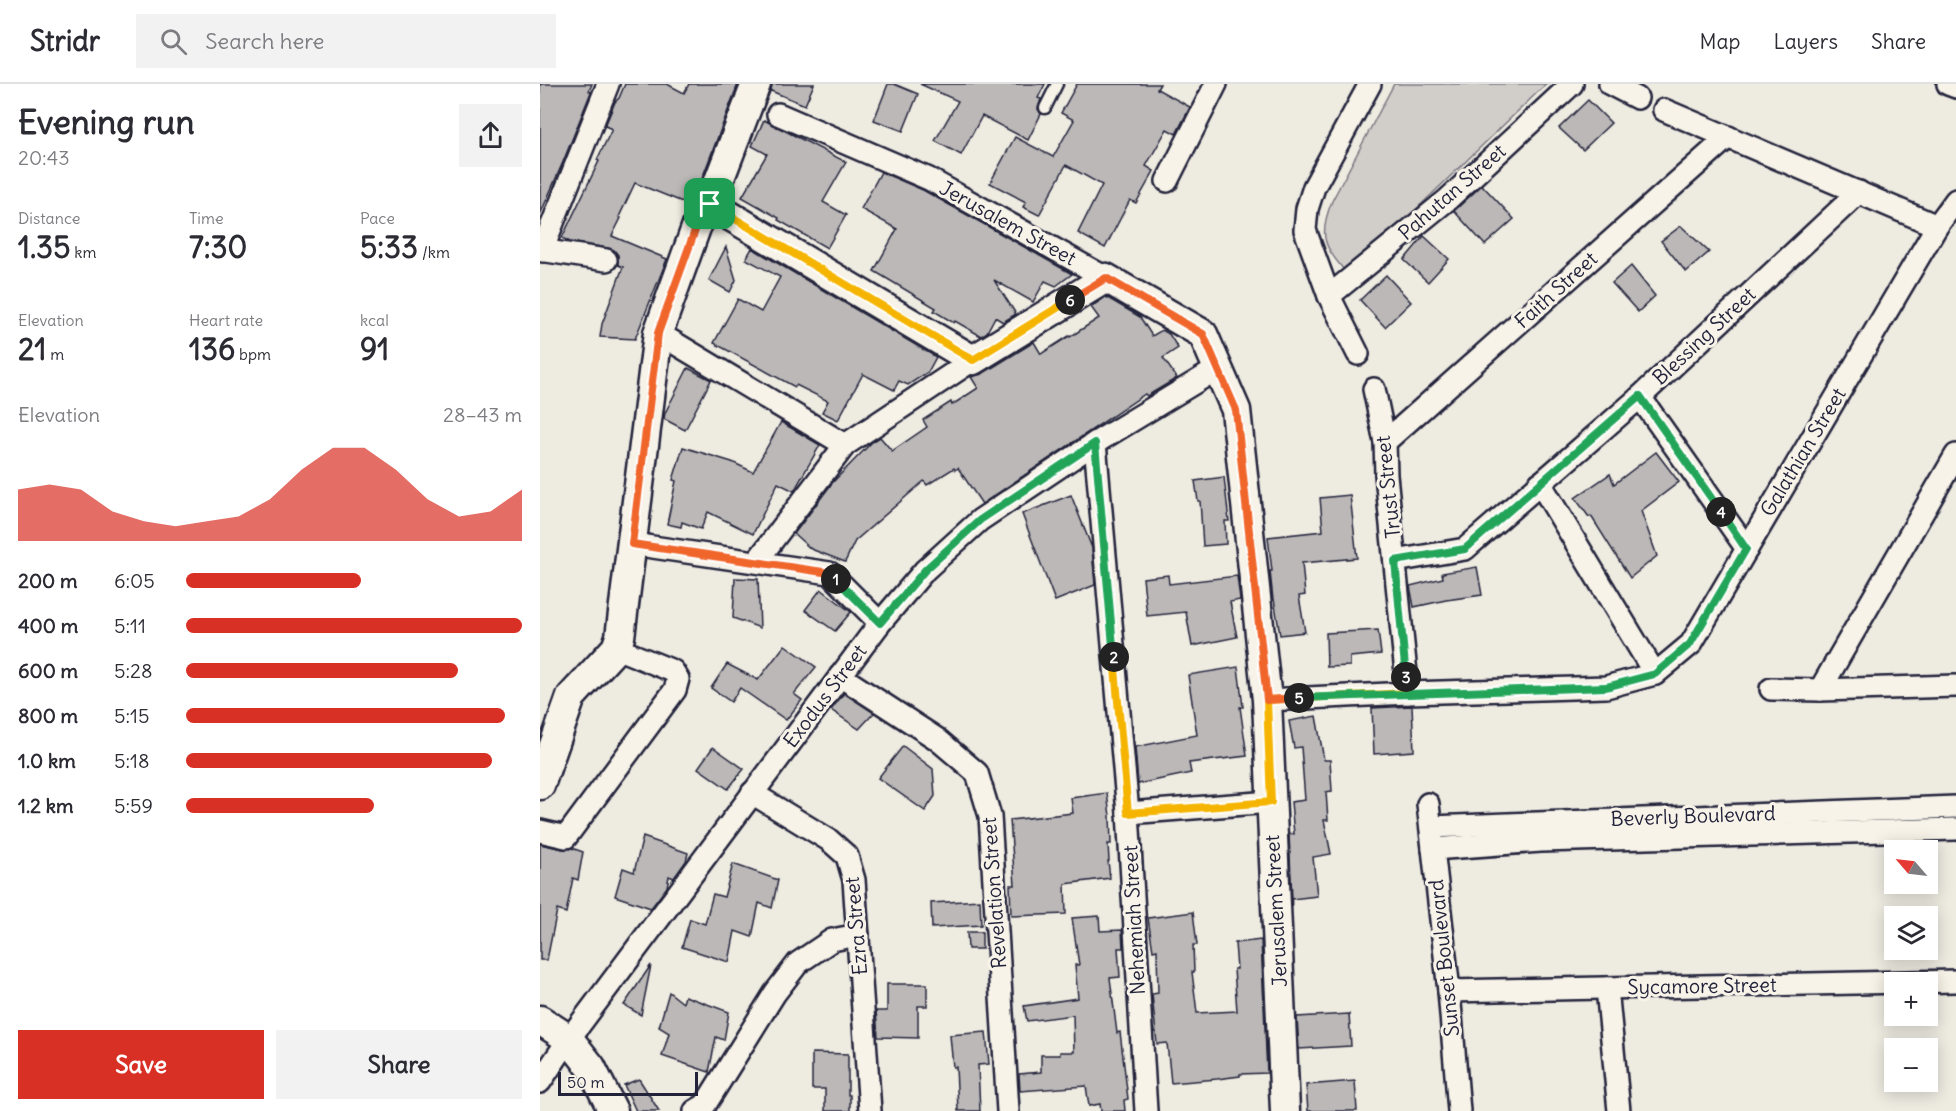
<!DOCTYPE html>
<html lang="en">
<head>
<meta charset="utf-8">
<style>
  body { margin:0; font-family:Delius,sans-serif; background:#f2f2f3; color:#2b2b33; height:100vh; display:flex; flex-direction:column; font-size:22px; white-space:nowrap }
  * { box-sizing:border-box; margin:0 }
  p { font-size:20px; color:#7c7c81 }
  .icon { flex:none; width:33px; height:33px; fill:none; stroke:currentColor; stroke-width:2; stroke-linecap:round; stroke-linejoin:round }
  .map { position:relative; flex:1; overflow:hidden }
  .side { display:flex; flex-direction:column; background:#fff; width:540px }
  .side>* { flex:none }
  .needle { width:39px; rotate:298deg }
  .tools { position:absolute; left:1344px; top:756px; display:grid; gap:12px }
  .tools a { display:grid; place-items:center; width:54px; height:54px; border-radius:0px; background:#fff; box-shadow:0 3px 15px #0003; font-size:30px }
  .scale { position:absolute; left:18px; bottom:15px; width:140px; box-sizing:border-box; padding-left:6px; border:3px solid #22223b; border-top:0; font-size:16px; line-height:21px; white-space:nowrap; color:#22223b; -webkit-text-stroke:4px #f7f3e8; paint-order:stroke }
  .pin { position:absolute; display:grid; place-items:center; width:51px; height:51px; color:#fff; margin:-26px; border-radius:12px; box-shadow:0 3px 9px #0006 }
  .km { position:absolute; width:30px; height:30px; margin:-15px; border-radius:50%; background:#222; color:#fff; font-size:16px; line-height:30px; text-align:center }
  .round { display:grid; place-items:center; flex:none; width:63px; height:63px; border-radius:0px; background:#f2f2f3 }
  .summary { display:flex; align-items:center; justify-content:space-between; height:102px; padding:0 18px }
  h1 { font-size:33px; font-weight:700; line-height:45px }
  .metrics { display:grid; grid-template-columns:repeat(3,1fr); gap:9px; height:102px; padding:6px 18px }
  .metrics div { display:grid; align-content:center }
  .metrics b { font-size:30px; font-weight:700 }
  .metrics small { font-size:16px; font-weight:400 }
  .metrics p { font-size:16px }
  .chart { height:168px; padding:12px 18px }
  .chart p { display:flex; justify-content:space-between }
  .chart svg { width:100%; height:108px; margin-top:6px; fill:#d93025; opacity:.7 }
  .action { display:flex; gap:12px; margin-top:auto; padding:12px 18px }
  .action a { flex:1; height:69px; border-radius:0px; background:#d93025; color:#fff; font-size:24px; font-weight:700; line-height:69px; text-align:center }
  .action a+a { background:#f2f2f3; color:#2b2b33 }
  ul { padding:0 18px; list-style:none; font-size:20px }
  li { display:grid; grid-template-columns:96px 72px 1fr; align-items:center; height:45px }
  li i { height:15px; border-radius:8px; background:#d93025 }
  header { display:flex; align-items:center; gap:36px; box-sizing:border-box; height:84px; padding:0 30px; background:#fff; border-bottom:2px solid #e1e1e2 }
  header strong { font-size:28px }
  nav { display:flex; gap:33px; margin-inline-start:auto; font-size:21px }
  .search { width:420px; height:54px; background:#f2f2f3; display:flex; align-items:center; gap:15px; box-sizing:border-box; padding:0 21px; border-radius:0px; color:#7c7c81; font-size:22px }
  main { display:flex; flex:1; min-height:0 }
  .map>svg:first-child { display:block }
</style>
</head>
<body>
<header>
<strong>Stridr</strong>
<div class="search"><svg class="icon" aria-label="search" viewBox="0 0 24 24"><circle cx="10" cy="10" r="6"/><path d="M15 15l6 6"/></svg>Search here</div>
<nav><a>Map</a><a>Layers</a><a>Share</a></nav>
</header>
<main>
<section class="side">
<div class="summary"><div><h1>Evening run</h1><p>20:43</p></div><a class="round"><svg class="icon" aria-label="share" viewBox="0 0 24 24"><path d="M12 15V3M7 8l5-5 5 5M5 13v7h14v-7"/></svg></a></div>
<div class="metrics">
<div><p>Distance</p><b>1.35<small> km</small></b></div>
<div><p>Time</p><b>7:30</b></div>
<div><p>Pace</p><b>5:33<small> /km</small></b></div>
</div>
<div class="metrics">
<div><p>Elevation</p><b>21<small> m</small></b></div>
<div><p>Heart rate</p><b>136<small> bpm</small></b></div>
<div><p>kcal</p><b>91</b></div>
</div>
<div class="chart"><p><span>Elevation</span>28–43 m</p>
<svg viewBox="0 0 160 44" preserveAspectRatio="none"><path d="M0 44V23L10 21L20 23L30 32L40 36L50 38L60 36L70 34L80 27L90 15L100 6L110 6L120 15L130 27L140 34L150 32L160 23V44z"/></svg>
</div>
<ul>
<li><b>200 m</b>6:05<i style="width:52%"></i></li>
<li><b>400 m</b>5:11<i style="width:100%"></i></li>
<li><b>600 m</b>5:28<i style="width:81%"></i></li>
<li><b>800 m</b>5:15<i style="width:95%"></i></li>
<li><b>1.0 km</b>5:18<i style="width:91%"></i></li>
<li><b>1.2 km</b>5:59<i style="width:56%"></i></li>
</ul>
<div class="action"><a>Save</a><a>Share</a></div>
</section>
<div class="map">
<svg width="1416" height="1027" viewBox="0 0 1416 1027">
  <rect width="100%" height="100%" fill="#eeebe1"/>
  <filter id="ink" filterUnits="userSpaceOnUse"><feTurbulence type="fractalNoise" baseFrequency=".0167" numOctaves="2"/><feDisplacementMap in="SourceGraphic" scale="12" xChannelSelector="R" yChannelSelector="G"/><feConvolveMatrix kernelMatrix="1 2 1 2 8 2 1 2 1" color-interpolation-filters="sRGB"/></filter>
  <g filter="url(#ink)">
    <path fill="#d1cdc9" stroke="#7a7882" stroke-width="1.5" d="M 854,0 L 1006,0 L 808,191 C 785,163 777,154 792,117 Z"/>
    <g fill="#bbb8b7" stroke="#22223b" stroke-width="1.5">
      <polygon points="0,0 52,0 49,7 51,8 23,78 0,131"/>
      <polygon points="85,0 127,0 144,9 149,0 198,0 155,113 150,121 95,99 79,133 81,134 72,152 127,175 95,255 60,253 62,240 83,183 78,181 78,171 74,166 68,164 30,158 22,154 59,77 57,76 72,45 65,42 75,18 79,14"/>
      <polygon points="232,0 274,0 265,21 231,7"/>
      <polygon points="348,0 354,0 378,10 363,47 334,36"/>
      <polygon points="380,0 505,0 498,14 501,15 498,25 501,30 488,56 442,32 421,71 395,57 418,17"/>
      <polygon points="537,0 620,0 617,5 650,23 636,50 627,45 606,82 614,87 596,119 590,116 565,164 538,149 562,101 526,81 499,131 483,123 486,118 450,99 475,53 513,73 534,36 521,29"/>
      <polygon points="1048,16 1071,39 1043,66 1019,44"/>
      <polygon points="224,36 306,78 283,118 306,131 287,164 238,136 239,134 202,113 227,70 212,62"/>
      <polygon points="341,88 383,106 532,190 516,202 505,197 493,218 454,196 476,230 463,238 455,233 447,248 441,252 415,237 414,239 394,227 396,224 334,187 357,145 321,125"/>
      <polygon points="942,101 974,135 945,161 914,127"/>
      <polygon points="1141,142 1169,168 1146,188 1121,157"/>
      <polygon points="884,152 909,175 888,198 864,176"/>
      <polygon points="186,163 196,196 190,208 169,196"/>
      <polygon points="212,164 396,273 388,288 368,301 359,297 354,306 323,290 298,336 282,328 288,317 256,301 255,303 174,259 198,215 221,228 240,193 206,175"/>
      <polygon points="1091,182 1115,212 1098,228 1072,199"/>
      <polygon points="846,191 871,218 845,243 820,216"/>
      <polygon points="566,213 600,233 612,252 622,246 629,250 638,264 623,274 637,294 607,312 605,310 442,420 418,384 415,386 414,384 387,401 384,397 315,457 305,478 271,465 254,450 293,398 332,358 340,353 352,367 387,343 383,336 411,318 412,321 438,304 431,293 442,290 494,258 501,270 529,252 530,253 559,234 551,223"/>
      <polygon points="148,284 171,296 145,346 124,335 125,329"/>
      <polygon points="241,338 280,361 254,407 238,399 213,450 168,428 161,445 142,438 141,443 127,440 136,397 133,396 143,363 192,378 213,388"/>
      <polygon points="1116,368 1139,398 1101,427 1117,472 1090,494 1051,432 1049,433 1035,414 1070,390 1074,400"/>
      <polygon points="684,393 689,437 685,437 686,460 663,462 660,417 658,417 655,397"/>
      <polygon points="531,411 552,464 555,501 515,517 482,430"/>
      <polygon points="810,411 817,474 762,479 765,511 759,512 765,548 740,551 734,515 733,516 730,487 732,487 728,453 783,447 780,414"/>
      <polygon points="937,483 942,511 906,516 874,523 870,502 903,494 902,489"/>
      <polygon points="628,491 629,500 697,492 700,516 690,518 697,553 652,562 646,528 607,532 603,494"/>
      <polygon points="195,494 218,495 220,544 193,534"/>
      <polygon points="281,505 311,528 295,547 265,526"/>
      <polygon points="838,546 841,570 810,573 810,582 787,583 786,549"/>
      <polygon points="245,561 276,583 254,610 262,616 246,636 200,604 191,618 171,604 187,580 218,596"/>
      <polygon points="698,583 703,623 700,623 707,672 649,679 651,689 598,700 595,663 657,651 648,591"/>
      <polygon points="304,609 334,629 319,645 291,626"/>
      <polygon points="872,622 874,667 834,670 832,624"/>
      <polygon points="776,632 784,676 790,676 792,707 786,708 788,736 784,736 791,770 773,773 777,812 752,815 749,750 754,750 751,718 765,716 761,663 754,664 749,637"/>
      <polygon points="363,662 393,685 395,712 385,727 338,694"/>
      <polygon points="173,663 204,685 188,705 158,684"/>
      <polygon points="567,709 570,732 571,760 568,760 569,777 568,777 570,794 525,800 526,830 471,832 470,801 475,801 470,736 533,729 531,714"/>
      <polygon points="103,753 148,769 146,777 134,794 129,792 127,803 111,824 75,812 83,784 94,788"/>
      <polygon points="0,760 23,765 32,764 43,768 38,796 33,794 26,829 17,826 7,876 0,876"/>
      <polygon points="193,780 238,796 232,824 219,819 212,853 195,847 189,878 142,863 150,835 165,840 173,810 184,813"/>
      <polygon points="440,816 441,841 392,844 391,819"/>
      <polygon points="653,828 657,861 653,861 654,888 652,888 657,929 697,927 694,885 697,885 695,859 721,856 727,989 700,990 700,992 677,995 631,999 627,959 617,960 612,910 618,909 617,866 613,867 608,834"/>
      <polygon points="559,832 560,847 582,846 583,864 578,864 580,893 570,894 577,949 580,948 588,1015 584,1016 585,1027 561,1027 560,1020 549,1022 546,1002 480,1007 479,990 501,988 501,971 520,971 520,968 534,968 533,931 487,937 484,922 538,914 535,881 539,881 532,834"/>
      <polygon points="427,848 442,848 442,865 428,865"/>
      <polygon points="111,881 101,931 84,921"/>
      <polygon points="347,900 387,900 387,922 378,922 378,954 338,953 336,927 347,927"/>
      <polygon points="129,908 143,919 145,912 189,928 184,956 176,953 169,988 122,972 129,949 119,943"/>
      <polygon points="809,930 811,962 759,965 757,933"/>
      <polygon points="446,948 449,980 438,981 440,1027 418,1027 416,983 413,983 410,951"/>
      <polygon points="272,969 308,970 308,1011 310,1011 310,1027 285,1027 285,1005 272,1005"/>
      <polygon points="99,995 111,1014 119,1027 96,1027 84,1001"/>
      <polygon points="815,997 817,1027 768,1027 766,1001"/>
    </g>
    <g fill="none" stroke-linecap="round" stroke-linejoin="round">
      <g stroke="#22223b" stroke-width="15">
        <polyline id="lane" points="505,24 517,0"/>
      </g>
      <g stroke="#22223b" stroke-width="26">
        <g id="street">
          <polyline points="1070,0 1097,14"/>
          <polyline points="1408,0 1416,3"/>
          <polyline points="1124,26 1397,142"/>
          <polyline points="238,30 389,95 566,194"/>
          <polyline points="627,97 676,0"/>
          <polyline points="0,166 66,176"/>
          <polyline points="3,167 10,146 68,0"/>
          <polyline points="789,212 907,116 1032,0"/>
          <polyline points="118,249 305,361"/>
          <polyline points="818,270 789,212 765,146 767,125 774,103 830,0"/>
          <polyline points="834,305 845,358 846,391 868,609"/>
          <polyline points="1100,313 1207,465"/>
          <polyline points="845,358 1188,53"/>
          <polyline points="555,359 588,729 606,1027"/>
          <polyline points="1000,399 1115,590"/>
          <polyline points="92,460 290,489 340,539"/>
          <polyline points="217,477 305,361 433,276"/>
          <polyline points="855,477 925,465 1100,313 1319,108"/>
          <polyline points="300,592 397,655 437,689 450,732 468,1027"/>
          <polyline points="1231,605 1280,606 1416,602"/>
          <polyline points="1280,606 1416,371"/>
          <polyline points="727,616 868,609 1066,603 1115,590 1151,560 1397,142 1416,116"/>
          <polyline points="212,709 289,756 307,772 314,796 330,1027"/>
          <polyline points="888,720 909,907 919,1027"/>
          <polyline points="588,729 731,718"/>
          <polyline points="891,743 1416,723"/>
          <polyline points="0,747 26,753 135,606 138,595 133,587 76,564"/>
          <polyline points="893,765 1001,757 1416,745"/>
          <polyline points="1067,904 1079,1027"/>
          <polyline points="909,907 1416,897"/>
          <polyline points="0,998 29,955 340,539 385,486 440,436 555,359 677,285"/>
          <polyline points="155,1027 165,1021 235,909 258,879 292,856 318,851"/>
        </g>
      </g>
      <g stroke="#22223b" stroke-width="33">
        <g id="secondary">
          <polyline points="170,120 433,276 566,194 663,250 696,326 727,616 745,1027"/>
          <polyline points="0,701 31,613 76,564 80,553 118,249 157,141 170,120 216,0"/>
          <polyline points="0,936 29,955 51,983 73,1027"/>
        </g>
      </g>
      <use href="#lane" stroke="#f7f3e8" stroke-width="10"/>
      <use href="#street" stroke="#f7f3e8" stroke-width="21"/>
      <use href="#secondary" stroke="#f7f3e8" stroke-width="28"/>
    </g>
  </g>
  <g fill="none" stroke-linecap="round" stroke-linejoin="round" filter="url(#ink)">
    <g stroke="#fff" stroke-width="12">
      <polyline id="split-1" points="170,120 157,141 118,249 92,460 290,489 296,495"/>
    </g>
    <g stroke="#fff" stroke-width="12">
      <polyline id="split-2" points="296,495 340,539 385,486 440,436 555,359 574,573"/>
    </g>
    <g stroke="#fff" stroke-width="12">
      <polyline id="split-3" points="574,573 588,729 731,718 727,616 868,609 866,593"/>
    </g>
    <g stroke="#fff" stroke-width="12">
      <polyline id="split-4" points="866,593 855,477 925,465 1100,312 1181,428"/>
    </g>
    <g stroke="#fff" stroke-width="12">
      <polyline id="split-5" points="759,614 1066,603 1115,590 1150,560 1206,465 1181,428"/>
    </g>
    <g stroke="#fff" stroke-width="12">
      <polyline id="split-6" points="530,216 566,194 663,250 696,326 727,616 759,614"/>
    </g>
    <g stroke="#fff" stroke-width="12">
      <polyline id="split-7" points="170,120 433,276 530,216"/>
    </g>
    <use href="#split-1" stroke="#f0652b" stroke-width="8"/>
    <use href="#split-2" stroke="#22a559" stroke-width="8"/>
    <use href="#split-3" stroke="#f5b400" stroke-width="8"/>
    <use href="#split-4" stroke="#22a559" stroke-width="8"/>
    <use href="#split-5" stroke="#22a559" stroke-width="8"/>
    <use href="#split-6" stroke="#f0652b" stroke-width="8"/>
    <use href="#split-7" stroke="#f5b400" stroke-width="8"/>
  </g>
  <g text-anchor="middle" stroke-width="6" stroke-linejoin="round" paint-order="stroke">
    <g font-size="20" fill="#22223b" stroke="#f7f3e8">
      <text transform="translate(912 108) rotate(-41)" y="7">Pahutan Street</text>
      <text transform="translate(468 139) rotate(29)" y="7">Jerusalem Street</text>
      <text transform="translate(1016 206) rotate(-42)" y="7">Faith Street</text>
      <text transform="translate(1164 252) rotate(-43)" y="7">Blessing Street</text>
      <text transform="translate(1263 368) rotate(-59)" y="7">Galathian Street</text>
      <text transform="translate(848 403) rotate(-96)" y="7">Trust Street</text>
      <text transform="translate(285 612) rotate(-53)" y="7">Exodus Street</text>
      <text transform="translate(1153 732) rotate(-2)" y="7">Beverly Boulevard</text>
      <text transform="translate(454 809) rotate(-94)" y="7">Revelation Street</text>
      <text transform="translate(736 827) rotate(-93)" y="7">Jerusalem Street</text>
      <text transform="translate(594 836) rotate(-93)" y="7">Nehemiah Street</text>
      <text transform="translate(316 842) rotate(-95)" y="7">Ezra Street</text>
      <text transform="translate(904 874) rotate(-96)" y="7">Sunset Boulevard</text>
      <text transform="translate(1162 902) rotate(-1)" y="7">Sycamore Street</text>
    </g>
  </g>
</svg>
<div class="tools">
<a><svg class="needle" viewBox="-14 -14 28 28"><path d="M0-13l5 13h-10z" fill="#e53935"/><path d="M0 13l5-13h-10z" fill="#7c7c81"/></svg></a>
<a><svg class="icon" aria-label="layers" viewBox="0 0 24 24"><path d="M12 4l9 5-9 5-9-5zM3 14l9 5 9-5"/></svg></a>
<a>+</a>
<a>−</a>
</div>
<div class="scale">50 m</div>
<div class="pin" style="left:170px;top:120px;background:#1e9e55"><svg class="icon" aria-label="arrive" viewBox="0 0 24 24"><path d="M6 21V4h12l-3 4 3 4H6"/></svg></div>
<b class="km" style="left:296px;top:495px">1</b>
<b class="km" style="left:574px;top:573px">2</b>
<b class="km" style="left:866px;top:593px">3</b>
<b class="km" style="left:1181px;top:428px">4</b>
<b class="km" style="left:759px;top:614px">5</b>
<b class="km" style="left:530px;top:216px">6</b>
</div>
</main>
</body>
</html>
